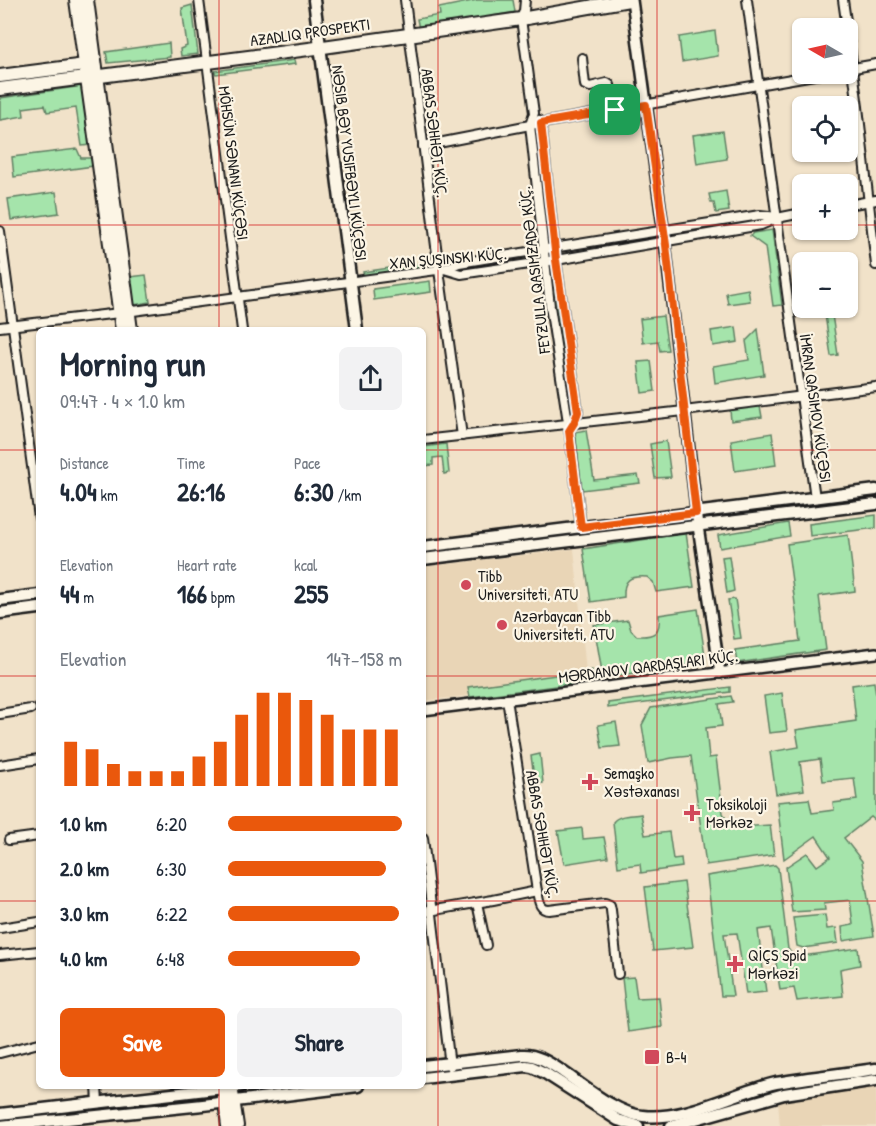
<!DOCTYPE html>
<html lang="en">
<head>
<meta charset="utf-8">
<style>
  body { margin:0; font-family:"Patrick Hand",sans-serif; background:#f2f2f3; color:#1f2937; height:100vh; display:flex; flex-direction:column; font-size:22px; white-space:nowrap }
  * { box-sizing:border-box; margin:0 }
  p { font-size:20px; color:#747a83 }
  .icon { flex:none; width:33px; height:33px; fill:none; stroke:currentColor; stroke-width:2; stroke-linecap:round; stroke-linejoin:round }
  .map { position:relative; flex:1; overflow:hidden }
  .sheet { position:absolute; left:36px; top:327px; width:390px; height:762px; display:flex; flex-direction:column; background:#fff; border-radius:9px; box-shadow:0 2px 4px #0004 }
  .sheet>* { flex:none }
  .needle { width:39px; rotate:279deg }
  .fabs { position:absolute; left:792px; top:18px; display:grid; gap:12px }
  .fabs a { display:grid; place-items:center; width:66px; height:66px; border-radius:9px; background:#fff; box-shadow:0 2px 4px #0004; font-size:30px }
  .pin { position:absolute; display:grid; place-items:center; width:51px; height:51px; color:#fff; margin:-26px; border-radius:12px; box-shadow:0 3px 9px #0006 }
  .round { display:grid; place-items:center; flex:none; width:63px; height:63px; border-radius:9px; background:#f2f2f3 }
  .summary { display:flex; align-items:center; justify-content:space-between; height:102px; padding:0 24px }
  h1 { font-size:33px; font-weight:800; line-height:45px }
  .metrics { display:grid; grid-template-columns:repeat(3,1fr); gap:9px; height:102px; padding:6px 24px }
  .metrics div { display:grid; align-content:center }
  .metrics b { font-size:26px; font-weight:800 }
  .metrics small { font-size:16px; font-weight:400 }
  .metrics p { font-size:16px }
  .chart { height:168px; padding:12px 24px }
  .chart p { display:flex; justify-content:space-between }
  .chart svg { width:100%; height:108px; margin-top:6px; stroke:#ea580c; stroke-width:6 }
  .primary-button { display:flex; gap:12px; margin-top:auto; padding:12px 24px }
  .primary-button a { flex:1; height:69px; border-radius:9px; background:#ea580c; color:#fff; font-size:24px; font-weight:800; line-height:69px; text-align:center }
  .primary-button a+a { background:#f2f2f3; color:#1f2937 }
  ul { padding:0 24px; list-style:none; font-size:20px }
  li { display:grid; grid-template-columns:96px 72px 1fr; align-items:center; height:45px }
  li i { height:15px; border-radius:8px; background:#ea580c }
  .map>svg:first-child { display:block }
</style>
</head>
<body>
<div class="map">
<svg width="876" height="1126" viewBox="0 0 876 1126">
  <rect width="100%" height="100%" fill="#f1e2c9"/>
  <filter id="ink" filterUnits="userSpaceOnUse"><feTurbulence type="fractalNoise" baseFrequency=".0167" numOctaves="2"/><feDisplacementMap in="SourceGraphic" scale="12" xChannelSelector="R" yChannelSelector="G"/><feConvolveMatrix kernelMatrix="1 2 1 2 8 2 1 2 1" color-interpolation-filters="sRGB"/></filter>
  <g filter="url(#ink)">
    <g fill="#e9d5b6">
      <polygon points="574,549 587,682 423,701 423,567"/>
      <polygon points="876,1087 876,1126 780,1126 778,1101"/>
    </g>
    <g fill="#a5e4ab" stroke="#608064" stroke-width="1.5">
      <polygon points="477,0 513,0 515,12 419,29 417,19 440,15 439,8"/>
      <polygon points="192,5 198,54 181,56 180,49 187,46 182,8"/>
      <polygon points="715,31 718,56 682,62 679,37"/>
      <polygon points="169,43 170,57 108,63 106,52"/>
      <polygon points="294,60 295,64 216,74 214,71"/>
      <polygon points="83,86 91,145 82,146 76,108 47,112 45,105 23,108 24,116 0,120 0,98"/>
      <polygon points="723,131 727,159 697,164 693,135"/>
      <polygon points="77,149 81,158 91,158 93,166 14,177 12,157"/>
      <polygon points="726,191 729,211 716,213 714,203 711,203 709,194"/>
      <polygon points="56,192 59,213 11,220 8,199"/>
      <polygon points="772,230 782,305 773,306 765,247 750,236 753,233"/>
      <polygon points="423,263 424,271 364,279 363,272"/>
      <polygon points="554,267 575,413 570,414 549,268"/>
      <polygon points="146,275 150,302 134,305 130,277"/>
      <polygon points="430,281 431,292 374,300 373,289"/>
      <polygon points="748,289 750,301 728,304 726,293"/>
      <polygon points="824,308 831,308 838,355 831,356"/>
      <polygon points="663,316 668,350 660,351 658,341 643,343 640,319"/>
      <polygon points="736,327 738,342 713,346 711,331"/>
      <polygon points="758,329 764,375 715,383 713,366 749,360 746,341"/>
      <polygon points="651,361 655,391 642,393 638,362"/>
      <polygon points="760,406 762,417 731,421 730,410"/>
      <polygon points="586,430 594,480 638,475 640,483 582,490 574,432"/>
      <polygon points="772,433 776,465 735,471 731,440"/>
      <polygon points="666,441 671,477 655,478 650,444"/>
      <polygon points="446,444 449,473 444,474 442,457 433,458 433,465 423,466 423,447"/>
      <polygon points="876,515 876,528 810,536 809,524"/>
      <polygon points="685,519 686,522 423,554 423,551"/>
      <polygon points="788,523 790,536 720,548 718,535"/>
      <path d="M 686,533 L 694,587 L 656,592 L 653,582 L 647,577 C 630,576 623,579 624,597 L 591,602 L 583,549 Z"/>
      <polygon points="848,535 855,591 819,596 826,650 737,663 735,650 800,641 787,544"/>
      <polygon points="729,556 734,591 727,593 722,557"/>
      <polygon points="735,599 741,638 734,639 728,600"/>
      <path d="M 698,609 L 706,662 L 603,678 L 594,625 L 628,620 L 631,630 L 637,636 C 654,637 661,633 659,615 Z"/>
      <polygon points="592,670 594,681 587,682 470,697 468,687"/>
      <polygon points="874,682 876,695 876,821 871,817 844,838 862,861 874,936 843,941 842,927 853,925 850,900 824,903 825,910 792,912 786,867 807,853 817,866 830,857 816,836 784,859 777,802 809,799 812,813 834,810 833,803 857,800 854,778 823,781 820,759 800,762 804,790 776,794 770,752 799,747 796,730 856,721 852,685"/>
      <polygon points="730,687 730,692 608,708 608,703"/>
      <polygon points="782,693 787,731 769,733 764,696"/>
      <polygon points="731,696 733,702 719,704 722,726 706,728 709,758 716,757 723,813 728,822 740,827 770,825 774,855 706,865 691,756 672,758 648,763 642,725 651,708"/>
      <polygon points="616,722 620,746 602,748 598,725"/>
      <polygon points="540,754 543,783 535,784 531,756"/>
      <path d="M 641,814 L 645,835 L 669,832 L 673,859 L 681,858 L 682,867 L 641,873 L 640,864 L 618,867 L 613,822 C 619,814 632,816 641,814 Z"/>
      <polygon points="582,828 583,839 604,837 608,857 564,864 558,831"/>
      <polygon points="775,865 778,868 788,949 795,957 858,948 860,965 840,969 843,996 797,1001 794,988 780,990 771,928 758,930 766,992 746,994 737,933 724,934 733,996 721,996 707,876"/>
      <polygon points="684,882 693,947 653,951 645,887"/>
      <polygon points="825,915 827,929 836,928 838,943 803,948 797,946 793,918"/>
      <polygon points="634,977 637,998 659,997 662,1027 628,1032 622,978"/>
    </g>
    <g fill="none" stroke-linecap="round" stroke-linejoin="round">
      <g stroke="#1c1c1c" stroke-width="12">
        <g id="minor">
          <polyline points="199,0 242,330"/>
          <polyline points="405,0 439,270 462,436"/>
          <polyline points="525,0 524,11 521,19 534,113 530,125 550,306 570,435 581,527"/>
          <polyline points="747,0 815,498"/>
          <polyline points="843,0 847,28"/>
          <polyline points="848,33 858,107 876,265"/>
          <polyline points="582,58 585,85 590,87 607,83 610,85 615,110"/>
          <polyline points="848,69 876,64"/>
          <polyline points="539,120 541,123 556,260 578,412 573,425"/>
          <polyline points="423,146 530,125 820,74"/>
          <polyline points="848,205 876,200"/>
          <polyline points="0,231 39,518"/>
          <polyline points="444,269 459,263 760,215 777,217"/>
          <polyline points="0,327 111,314 444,269 461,274 556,260 761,225 777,218 802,213"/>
          <polyline points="423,440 684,411 876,387"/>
          <path d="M 507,699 L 537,891 C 539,900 539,910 549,910 L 605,903 L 610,905 L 611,910 L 618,974"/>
          <polyline points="0,714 31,709"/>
          <polyline points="0,765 39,759"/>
          <polyline points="423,838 450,1066"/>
          <polyline points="9,840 39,836"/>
          <polyline points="477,903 486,945"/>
          <polyline points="423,912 493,900 537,891"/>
          <polyline points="0,928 39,922"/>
          <polyline points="0,955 39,951"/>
          <polyline points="0,1053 39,1043"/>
          <polyline points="97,1086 98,1103"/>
        </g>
      </g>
      <g stroke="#1c1c1c" stroke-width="14">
        <g id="tertiary">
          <polyline points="632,0 665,242 698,526 720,673"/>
          <polyline points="423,710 876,653"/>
        </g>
      </g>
      <g stroke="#1c1c1c" stroke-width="15">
        <g id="secondary">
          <polyline points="314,0 357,330"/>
          <polyline points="423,547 876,490"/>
          <polyline points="423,559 876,504"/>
          <polyline points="0,600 39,595"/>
          <polyline points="0,613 39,608"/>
          <path d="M 423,1066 L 522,1055 C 537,1054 551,1064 563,1072 C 585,1087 617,1114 643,1116 C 686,1121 734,1092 776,1083 C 809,1077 843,1074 876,1069"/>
          <polyline points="423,1078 526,1066 532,1067 545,1073 618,1120 638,1126"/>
          <polyline points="0,1114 241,1086"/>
          <polyline points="0,1126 203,1105 358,1086"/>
          <polyline points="671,1126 784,1094 876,1080"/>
        </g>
      </g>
      <g stroke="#1c1c1c" stroke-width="16">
        <g id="primary">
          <polyline points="76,0 122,330"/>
          <polyline points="87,0 131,330"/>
          <polyline points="0,76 85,65"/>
          <polyline points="0,89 309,49 521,19 629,0"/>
          <polyline points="223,1086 228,1126"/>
          <polyline points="231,1086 237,1126"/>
        </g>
      </g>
      <use href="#minor" stroke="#fcf5e5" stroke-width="8"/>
      <use href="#tertiary" stroke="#fcf5e5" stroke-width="9"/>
      <use href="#secondary" stroke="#fcf5e5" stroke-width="10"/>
      <use href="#primary" stroke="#fcf5e5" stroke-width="12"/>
    </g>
  </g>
  <g fill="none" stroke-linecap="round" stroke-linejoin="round" filter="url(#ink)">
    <g stroke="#fff" stroke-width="12">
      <polygon id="route" points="646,105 666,245 696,513 581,527 569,431 574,423 578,412 556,260 541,123"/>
    </g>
    <use href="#route" stroke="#ea580c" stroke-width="8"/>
  </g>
  <path fill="none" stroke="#d62828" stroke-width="1.5" stroke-opacity="0.55" d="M 219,0 L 219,330M 438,0 L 438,1126M 657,0 L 657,1126M 0,225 L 802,225M 848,225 L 876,225M 0,450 L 39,450M 423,450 L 876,450M 0,676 L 39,676M 423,676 L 876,676M 0,901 L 39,901M 423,901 L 876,901M 219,1086 L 219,1126"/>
  <g fill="#d1495b" stroke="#fcf5e5" stroke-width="2">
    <circle cx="466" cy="585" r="6"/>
    <circle cx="502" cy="625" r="6"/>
    <path d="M587 773h6v6h6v6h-6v6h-6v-6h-6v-6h6z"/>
    <path d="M689 804h6v6h6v6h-6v6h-6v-6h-6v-6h6z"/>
    <path d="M732 955h6v6h6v6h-6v6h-6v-6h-6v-6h6z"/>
    <rect x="644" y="1049" width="16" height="16" rx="3"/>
  </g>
  <g text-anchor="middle" stroke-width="4.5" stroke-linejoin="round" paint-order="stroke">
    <g font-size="16" fill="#1c1c1c" stroke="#fcf5e5">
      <text transform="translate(310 32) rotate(-8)" y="6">AZADLIQ PROSPEKTI</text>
      <text transform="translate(435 133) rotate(83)" y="6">ABBAS SƏHHƏT KÜÇ.</text>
      <text transform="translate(234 163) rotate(83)" y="6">MÖHSÜN SƏNANI KÜÇƏSI</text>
      <text transform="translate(350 163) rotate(83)" y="6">NƏSIB BƏY YUSIFBƏYLI KÜÇƏSI</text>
      <text transform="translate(448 258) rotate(-5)" y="6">XAN ŞUŞINSKI KÜÇ.</text>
      <text transform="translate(534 270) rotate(-97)" y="6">FEYZULLA QASIMZADƏ KÜÇ.</text>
      <text transform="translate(816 408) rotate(82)" y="6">İMRAN QASIMOV KÜÇƏSI</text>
      <text transform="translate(648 666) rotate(-7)" y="6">MƏRDANOV QARDAŞLARI KÜÇ.</text>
      <text transform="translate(543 834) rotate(80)" y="6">ABBAS SƏHHƏT KÜÇ.</text>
    </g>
    <g font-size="16" fill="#1c1c1c" stroke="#fcf5e5" text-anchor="start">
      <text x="478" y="582">Tibb<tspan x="478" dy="18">Universiteti, ATU</tspan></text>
      <text x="514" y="622">Azərbaycan Tibb<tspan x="514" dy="18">Universiteti, ATU</tspan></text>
      <text x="604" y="779">Semaşko<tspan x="604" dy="18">Xəstəxanası</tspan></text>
      <text x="706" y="810">Toksikoloji<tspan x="706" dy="18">Mərkəz</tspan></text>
      <text x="748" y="961">QİÇS Spid<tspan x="748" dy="18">Mərkəzi</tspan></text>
      <text x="666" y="1063">B-4</text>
    </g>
  </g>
</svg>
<div class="fabs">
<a><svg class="needle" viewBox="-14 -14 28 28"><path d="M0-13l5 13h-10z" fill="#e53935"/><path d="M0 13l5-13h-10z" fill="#747a83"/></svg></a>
<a><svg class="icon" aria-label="locate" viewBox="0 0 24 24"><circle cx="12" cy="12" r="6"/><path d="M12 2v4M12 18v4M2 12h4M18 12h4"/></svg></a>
<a>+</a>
<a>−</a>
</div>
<div class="pin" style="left:615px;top:110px;background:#1e9e55"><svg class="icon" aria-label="arrive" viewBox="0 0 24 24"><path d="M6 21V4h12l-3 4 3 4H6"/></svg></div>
<section class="sheet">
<div class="summary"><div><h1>Morning run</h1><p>09:47 · 4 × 1.0 km</p></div><a class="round"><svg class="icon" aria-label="share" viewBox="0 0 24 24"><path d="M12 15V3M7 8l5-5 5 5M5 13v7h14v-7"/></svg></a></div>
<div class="metrics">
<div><p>Distance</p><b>4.04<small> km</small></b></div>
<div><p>Time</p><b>26:16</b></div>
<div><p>Pace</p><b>6:30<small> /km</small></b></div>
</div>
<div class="metrics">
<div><p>Elevation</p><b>44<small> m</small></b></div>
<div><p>Heart rate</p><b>166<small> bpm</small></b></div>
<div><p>kcal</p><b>255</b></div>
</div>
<div class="chart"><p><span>Elevation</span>147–158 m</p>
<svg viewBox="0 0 160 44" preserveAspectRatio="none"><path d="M5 44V26M15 44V29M25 44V35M35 44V38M45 44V38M55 44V38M65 44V32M75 44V26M85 44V15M95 44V6M105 44V6M115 44V9M125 44V15M135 44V21M145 44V21M155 44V21"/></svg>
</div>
<ul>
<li><b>1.0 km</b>6:20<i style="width:100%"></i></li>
<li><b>2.0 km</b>6:30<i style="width:91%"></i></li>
<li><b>3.0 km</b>6:22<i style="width:98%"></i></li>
<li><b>4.0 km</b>6:48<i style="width:76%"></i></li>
</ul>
<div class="primary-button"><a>Save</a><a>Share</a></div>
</section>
</div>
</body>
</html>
